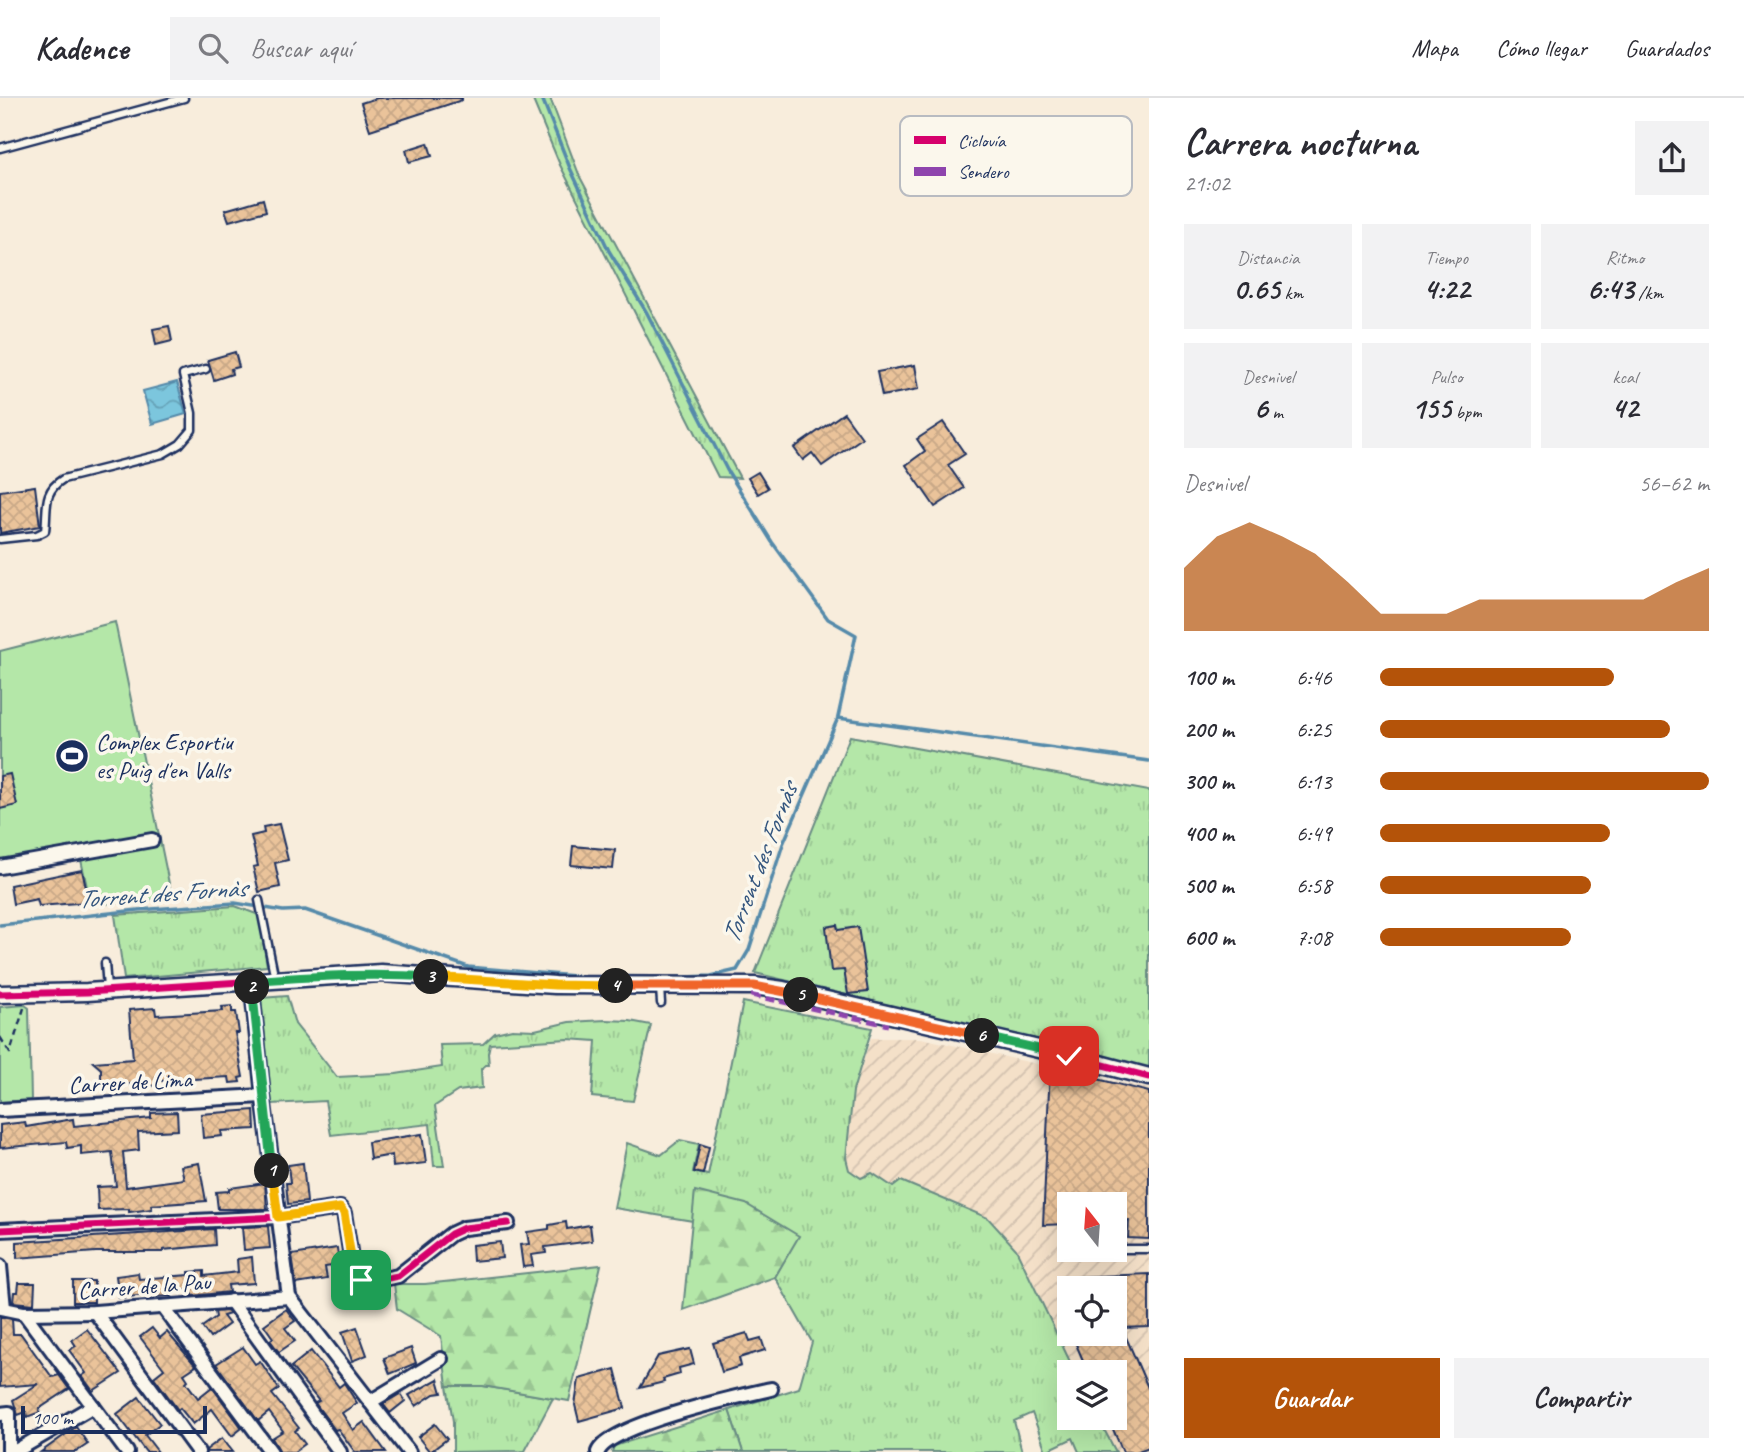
<!DOCTYPE html>
<html lang="es">
<head>
<meta charset="utf-8">
<style>
  body { margin:0; font-family:Caveat,sans-serif; background:#f2f2f3; color:#2b2b33; height:100vh; display:flex; flex-direction:column; font-size:26px; white-space:nowrap }
  * { box-sizing:border-box; margin:0 }
  p { font-size:23px; color:#7c7c81 }
  .icon { flex:none; width:38px; height:38px; fill:none; stroke:currentColor; stroke-width:2; stroke-linecap:round; stroke-linejoin:round }
  .map { position:relative; flex:1; overflow:hidden }
  .panel { display:flex; flex-direction:column; background:#fff; width:595px }
  .panel>* { flex:none }
  .needle { width:46px; rotate:343deg }
  .controls { position:absolute; left:1057px; top:1094px; display:grid; gap:14px }
  .controls a { display:grid; place-items:center; width:70px; height:70px; border-radius:0px; background:#fff; box-shadow:0 7px 28px #0002; font-size:35px }
  .scale { position:absolute; left:21px; bottom:18px; width:186px; box-sizing:border-box; padding-left:7px; border:4px solid #1b2f5e; border-top:0; font-size:19px; line-height:24px; white-space:nowrap; color:#1b2f5e; -webkit-text-stroke:5px #fbf7ec; paint-order:stroke }
  .pin { position:absolute; display:grid; place-items:center; width:60px; height:60px; color:#fff; margin:-30px; border-radius:14px; box-shadow:0 4px 10px #0006 }
  .km { position:absolute; width:35px; height:35px; margin:-18px; border-radius:50%; background:#222; color:#fff; font-size:19px; line-height:35px; text-align:center }
  .round { display:grid; place-items:center; flex:none; width:74px; height:74px; border-radius:0px; background:#f2f2f3 }
  .summary { display:flex; align-items:center; justify-content:space-between; height:119px; padding:0 35px }
  h1 { font-size:38px; font-weight:600; line-height:52px }
  .metrics { display:grid; grid-template-columns:repeat(3,1fr); gap:10px; height:119px; padding:7px 35px }
  .metrics div { display:grid; align-content:center; border-radius:0px; background:#f2f2f3; text-align:center }
  .metrics b { font-size:30px; font-weight:600 }
  .metrics small { font-size:19px; font-weight:400 }
  .metrics p { font-size:19px }
  .chart { height:196px; padding:14px 35px }
  .chart p { display:flex; justify-content:space-between }
  .chart svg { width:100%; height:126px; margin-top:7px; fill:#b45309; opacity:.7 }
  .button { display:flex; gap:14px; margin-top:auto; padding:14px 35px }
  .button a { flex:1; height:80px; border-radius:0px; background:#b45309; color:#fff; font-size:28px; font-weight:600; line-height:80px; text-align:center }
  .button a+a { background:#f2f2f3; color:#2b2b33 }
  ul { padding:0 35px; list-style:none; font-size:23px }
  li { display:grid; grid-template-columns:112px 84px 1fr; align-items:center; height:52px }
  li i { height:18px; border-radius:9px; background:#b45309 }
  header { display:flex; align-items:center; gap:42px; box-sizing:border-box; height:98px; padding:0 35px; background:#fff; border-bottom:2px solid #e1e1e2 }
  header strong { font-size:33px }
  nav { display:flex; gap:38px; margin-inline-start:auto; font-size:24px }
  .search { width:490px; height:63px; background:#f2f2f3; display:flex; align-items:center; gap:18px; box-sizing:border-box; padding:0 24px; border-radius:0px; color:#7c7c81; font-size:26px }
  main { display:flex; flex:1; min-height:0 }
  .map>svg:first-child { display:block }
</style>
</head>
<body>
<header>
<strong>Kadence</strong>
<div class="search"><svg class="icon" aria-label="search" viewBox="0 0 24 24"><circle cx="10" cy="10" r="6"/><path d="M15 15l6 6"/></svg>Buscar aquí</div>
<nav><a>Mapa</a><a>Cómo llegar</a><a>Guardados</a></nav>
</header>
<main>
<div class="map">
<svg width="1149" height="1354" viewBox="0 0 1149 1354">
  <defs>
    <pattern id="industrial-furrows" width="10" height="10" patternUnits="userSpaceOnUse" patternTransform="scale(1.75)"><rect width="10" height="10" fill="#f4e0c8"/><path d="M-1 1l2-2M0 10L10 0M9 11l2-2" fill="none" stroke="#d1c0ae"/></pattern>
    <pattern id="grass-tufts" width="24" height="20" patternUnits="userSpaceOnUse" patternTransform="scale(1.75)"><rect width="24" height="20" fill="#b4e7a8"/><path d="M3 7l-1-3M5 7V3M7 7l1-3M15 17l-1-3M17 17v-4M19 17l1-3" fill="none" stroke="#9ac693"/></pattern>
    <pattern id="forest-firs" width="22" height="20" patternUnits="userSpaceOnUse" patternTransform="scale(1.75)"><rect width="22" height="20" fill="#b4e7a8"/><path d="M5 1l3.5 6h-7zM16 11l3.5 6h-7z" fill="#9ac693"/></pattern>
    <pattern id="water-waves" width="16" height="10" patternUnits="userSpaceOnUse" patternTransform="scale(1.75)"><rect width="16" height="10" fill="#7cc6dd"/><path d="M0 5q4-4 8 0t8 0" fill="none" stroke="#65a1b6"/></pattern>
    <pattern id="building-cross-hatch" width="8" height="8" patternUnits="userSpaceOnUse" patternTransform="scale(1.75)"><rect width="8" height="8" fill="#eac39a"/><path d="M0 0l8 8M0 8l8-8" fill="none" stroke="#c8a887"/></pattern>
  </defs>
  <rect width="100%" height="100%" fill="#f8eddc"/>
  <filter id="ink" filterUnits="userSpaceOnUse"><feTurbulence type="fractalNoise" baseFrequency=".0143" numOctaves="2"/><feDisplacementMap in="SourceGraphic" scale="14" xChannelSelector="R" yChannelSelector="G"/><feConvolveMatrix kernelMatrix="1 2 1 2 8 2 1 2 1" color-interpolation-filters="sRGB"/></filter>
  <g filter="url(#ink)">
    <path fill="url(#industrial-furrows)" fill-rule="evenodd" d="M 871,940 L 921,940 L 1149,991 L 1149,1354 L 1116,1354 L 1098,1320 L 1115,1320 L 1115,1274 L 1075,1274 L 1064,1253 L 893,1089 L 872,1075 L 861,1080 L 849,1072 L 846,1060 L 853,993 ZM 1069,1106 L 1115,1106 L 1115,1152 L 1069,1152 ZM 1069,1190 L 1115,1190 L 1115,1236 L 1069,1236 Z"/>
    <g fill="url(#grass-tufts)" stroke="#688b83" stroke-width="2">
      <polygon points="532,0 550,0 580,79 740,380 718,379 560,67"/>
      <polygon points="850,638 1149,693 1149,970 755,875"/>
      <polygon points="235,808 259,817 267,868 124,881 115,817"/>
      <polygon points="287,898 295,926 337,979 396,976 442,969 440,947 483,946 495,935 512,931 535,932 569,924 606,922 630,923 651,927 633,1003 592,999 596,943 568,941 490,946 488,955 489,967 486,967 481,971 482,990 458,993 435,1008 444,1068 434,1068 430,1026 331,1037 325,1003 272,1006 261,900"/>
      <polygon points="743,904 872,930 853,993 846,1060 849,1072 861,1080 872,1075 893,1089 901,1083 988,1120 1016,1151 1075,1274 1069,1274 1069,1320 1098,1320 1116,1354 1079,1354 1073,1340 1046,1353 1032,1315 1014,1323 1022,1354 743,1354 729,1312 799,1290 812,1244 775,1179 798,1138 695,1094 693,1123 614,1110 627,1045 661,1057 680,1042 699,1046 693,1074 708,1077"/>
      <polygon points="447,1288 483,1288 553,1300 525,1353 453,1354 453,1323"/>
    </g>
    <g fill="url(#forest-firs)" stroke="#688b83" stroke-width="2">
      <polygon points="695,1093 746,1106 799,1138 775,1179 683,1212"/>
      <polygon points="601,1167 569,1303 483,1288 447,1288 441,1238 397,1211 394,1186 425,1186"/>
      <polygon points="729,1312 743,1354 612,1354 614,1348"/>
    </g>
    <g fill="#b4e7a8" stroke="#688b83" stroke-width="2">
      <polygon points="115,524 172,800 91,807 81,762 0,776 0,553"/>
      <polygon points="25,907 29,910 31,1002 0,1004 0,909"/>
    </g>
    <polygon fill="url(#water-waves)" stroke="#558aaa" stroke-width="2" points="177,284 186,316 152,326 143,293"/>
    <g fill="none" stroke-linecap="round" stroke-linejoin="round">
      <g stroke="#558aaa" stroke-width="3.5">
        <polyline points="542,0 570,70 609,153 647,215 727,372 772,444 828,521 856,537 838,619"/>
        <polyline points="0,827 138,812 235,805 283,813 305,812 468,869 598,880"/>
        <polyline points="658,880 711,878 737,872 749,852 783,746 838,620 1149,663"/>
      </g>
    </g>
    <g fill="url(#building-cross-hatch)" stroke="#1b2f5e" stroke-width="2">
      <polygon points="377,0 462,0 462,2 370,32 361,5"/>
      <polygon points="428,45 432,58 409,64 406,52"/>
      <polygon points="263,101 266,113 229,123 225,112"/>
      <polygon points="169,228 172,243 156,247 153,231"/>
      <polygon points="235,254 239,269 231,271 232,276 214,282 208,262"/>
      <polygon points="915,267 919,291 882,298 877,274"/>
      <polygon points="844,315 862,340 822,368 812,355 803,362 794,350"/>
      <polygon points="943,324 965,356 948,367 964,390 935,409 906,367 925,353 917,341"/>
      <polygon points="758,374 768,390 758,396 748,380"/>
      <polygon points="35,388 40,428 0,435 0,393"/>
      <polygon points="10,676 17,707 0,711 0,678"/>
      <polygon points="279,726 288,762 275,765 280,789 259,794 253,769 258,768 251,738 264,735 263,729"/>
      <polygon points="573,748 615,752 613,771 571,767"/>
      <polygon points="82,772 89,804 39,808 37,801 13,806 10,787"/>
      <polygon points="837,827 838,832 858,829 868,894 848,896 844,872 831,873 826,829"/>
      <polygon points="232,908 232,914 236,914 239,935 235,935 243,979 239,980 240,984 230,985 229,979 158,983 159,987 136,989 135,986 101,988 101,971 93,964 133,961 129,912 155,910 156,917 223,913 222,909"/>
      <polygon points="1050,969 1149,994 1149,1141 1128,1140 1129,1122 1115,1123 1115,1106 1069,1106 1069,1126 1043,1127"/>
      <polygon points="254,1012 255,1031 221,1033 222,1038 203,1040 201,1016"/>
      <polygon points="177,1014 178,1032 138,1034 139,1052 123,1054 126,1089 184,1081 181,1068 199,1065 206,1103 151,1107 152,1111 129,1114 129,1111 98,1112 97,1089 116,1088 112,1054 81,1057 81,1048 67,1050 66,1044 0,1050 0,1027 25,1024 26,1029 73,1021 74,1028 151,1020 151,1015"/>
      <polygon points="422,1036 426,1065 393,1069 392,1057 370,1061 368,1044"/>
      <polygon points="700,1046 709,1049 703,1076 694,1074"/>
      <polygon points="303,1065 307,1104 288,1106 286,1085 290,1085 288,1067"/>
      <polygon points="265,1085 267,1111 218,1111 216,1094 229,1093 229,1090"/>
      <polygon points="566,1124 567,1131 590,1127 592,1143 545,1149 546,1155 531,1157 533,1168 523,1169 520,1147 529,1146 527,1134 549,1131 549,1127"/>
      <polygon points="268,1128 270,1150 244,1152 242,1129"/>
      <polygon points="214,1131 215,1147 163,1152 163,1154 96,1154 17,1160 17,1144"/>
      <polygon points="500,1144 502,1160 473,1163 472,1147"/>
      <polygon points="337,1150 339,1167 325,1169 327,1181 296,1186 292,1157"/>
      <polygon points="252,1159 254,1185 228,1187 229,1194 192,1198 191,1192 172,1193 172,1198 155,1199 155,1196 119,1200 116,1178 138,1175 139,1181 189,1177 189,1174 204,1173 204,1178 238,1174 237,1161"/>
      <polygon points="1149,1176 1149,1229 1122,1230 1149,1292 1149,1349 1136,1354 1123,1354 1108,1320 1115,1320 1115,1274 1088,1274 1072,1237 1115,1238 1115,1190 1076,1190 1076,1179"/>
      <rect x="73" y="1183" width="21" height="21"/>
      <polygon points="19,1185 35,1185 34,1206 13,1204 14,1194 18,1194"/>
      <polygon points="286,1211 295,1223 285,1230 295,1243 279,1254 270,1242 273,1240 264,1227"/>
      <polygon points="227,1213 230,1216 223,1218 229,1226 210,1240 202,1229 216,1219 215,1214"/>
      <polygon points="0,1219 12,1221 13,1236 21,1236 52,1279 59,1277 69,1291 39,1311 40,1314 27,1319 26,1314 18,1317 13,1302 38,1286 0,1289"/>
      <polygon points="357,1229 367,1257 352,1263 342,1234"/>
      <polygon points="152,1230 160,1240 167,1234 196,1268 184,1276 188,1282 186,1284 198,1300 212,1289 242,1330 232,1338 212,1311 193,1326 180,1310 178,1312 154,1279 164,1271 140,1239"/>
      <polygon points="87,1231 121,1275 93,1293 82,1278 86,1275 69,1252 76,1248 72,1242"/>
      <polygon points="747,1235 750,1243 761,1240 765,1252 739,1260 741,1268 722,1274 713,1245"/>
      <polygon points="243,1249 255,1266 260,1263 279,1291 272,1296 299,1330 295,1333 305,1346 294,1354 280,1354 272,1340 283,1333 269,1314 258,1323 216,1266"/>
      <polygon points="411,1250 416,1265 390,1276 384,1260"/>
      <polygon points="690,1251 694,1266 679,1270 680,1276 663,1281 664,1284 640,1290 658,1258"/>
      <polygon points="311,1253 339,1289 344,1285 357,1305 342,1315 353,1332 364,1324 386,1354 355,1354 338,1331 335,1332 315,1305 319,1303 291,1269"/>
      <polygon points="615,1271 625,1310 579,1323 575,1307 579,1281"/>
      <polygon points="438,1281 442,1295 434,1296 416,1308 409,1297"/>
      <polygon points="400,1296 405,1303 390,1315 383,1306"/>
      <polygon points="139,1299 160,1326 145,1337 158,1354 146,1354 117,1316"/>
      <polygon points="435,1326 447,1341 430,1354 418,1339"/>
      <polygon points="76,1329 88,1346 76,1354 41,1354"/>
      <polygon points="222,1340 233,1354 207,1354 206,1352"/>
    </g>
    <g fill="none" stroke-linecap="round" stroke-linejoin="round">
      <g stroke="#1b2f5e" stroke-width="11">
        <g id="service">
          <polyline points="0,50 184,0"/>
          <path d="M 0,441 L 37,437 L 45,433 C 48,410 42,394 63,381 L 163,356 L 180,346 L 192,332 L 192,315 L 183,277 L 206,271"/>
          <polyline points="259,802 275,881"/>
          <polyline points="105,865 107,890"/>
          <polyline points="660,890 661,905"/>
          <polyline points="1066,1151 1069,1151"/>
          <polyline points="1115,1151 1149,1151"/>
        </g>
      </g>
      <g stroke="#1b2f5e" stroke-width="18">
        <g id="minor">
          <polyline points="0,769 152,742"/>
          <polyline points="251,883 263,998 289,1199 409,1354"/>
          <polyline points="0,1012 263,998"/>
          <polyline points="0,1132 278,1119 340,1110 344,1115 353,1172 361,1182 368,1184 398,1178 451,1136 464,1130 508,1125"/>
          <polyline points="0,1168 4,1210"/>
          <polyline points="231,1203 340,1354"/>
          <polyline points="163,1209 271,1354"/>
          <polyline points="0,1210 24,1215 95,1214 289,1199"/>
          <polyline points="95,1214 198,1354"/>
          <polyline points="24,1215 127,1354"/>
          <polyline points="370,1304 441,1261"/>
          <polyline points="0,1316 9,1315 9,1354"/>
          <polyline points="14,1354 93,1308"/>
          <path d="M 598,1354 C 608,1327 740,1298 771,1291"/>
        </g>
      </g>
      <g stroke="#1b2f5e" stroke-width="21">
        <polyline id="tertiary" points="0,896 87,894 381,875 555,887 754,888 783,892 1069,958 1149,979"/>
      </g>
      <polyline stroke="#1b2f5e" stroke-width="2.5" stroke-dasharray="7 5" stroke-linecap="butt" points="0,939 10,955 24,910"/>
      <use href="#service" stroke="#fbf7ec" stroke-width="6"/>
      <use href="#minor" stroke="#fbf7ec" stroke-width="12"/>
      <use href="#tertiary" stroke="#fbf7ec" stroke-width="16"/>
      <polyline stroke="#8e44ad" stroke-width="5" stroke-dasharray="10 5" stroke-linecap="butt" points="751,897 888,927"/>
      <g stroke="#fbf7ec" stroke-width="11">
        <g id="cycleway">
          <polyline points="0,896 87,894 381,875 555,887 754,888 783,892 1069,958 1149,979"/>
          <polyline points="0,1132 278,1119 340,1110 344,1115 353,1172 361,1182 368,1184 398,1178 451,1136 464,1130 508,1125"/>
        </g>
      </g>
      <use href="#cycleway" stroke="#d6006c" stroke-width="7"/>
    </g>
  </g>
  <g fill="none" stroke-linecap="round" stroke-linejoin="round" filter="url(#ink)">
    <g stroke="#fff" stroke-width="14">
      <polyline id="split-1" points="272,1073 278,1119 340,1110 344,1115 353,1172 361,1182"/>
    </g>
    <g stroke="#fff" stroke-width="14">
      <polyline id="split-2" points="252,889 272,1073"/>
    </g>
    <g stroke="#fff" stroke-width="14">
      <path id="split-3" d="M 252,889 L 251,883 C 311,878 370,875 431,879"/>
    </g>
    <g stroke="#fff" stroke-width="14">
      <polyline id="split-4" points="431,879 555,887 616,888"/>
    </g>
    <g stroke="#fff" stroke-width="14">
      <polyline id="split-5" points="616,888 754,888 801,897"/>
    </g>
    <g stroke="#fff" stroke-width="14">
      <polyline id="split-6" points="801,897 982,938"/>
    </g>
    <g stroke="#fff" stroke-width="14">
      <polyline id="split-7" points="982,938 1069,958"/>
    </g>
    <use href="#split-1" stroke="#f5b400" stroke-width="9"/>
    <use href="#split-2" stroke="#22a559" stroke-width="9"/>
    <use href="#split-3" stroke="#22a559" stroke-width="9"/>
    <use href="#split-4" stroke="#f5b400" stroke-width="9"/>
    <use href="#split-5" stroke="#f0652b" stroke-width="9"/>
    <use href="#split-6" stroke="#f0652b" stroke-width="9"/>
    <use href="#split-7" stroke="#22a559" stroke-width="9"/>
  </g>
  <defs>
    <g id="stadium-disc" transform="scale(1.75)"><circle r="9.5" fill="#1b2f5e" stroke="#fbf7ec"/><path d="M0-5a6.5 5 0 1 0 0 10a6.5 5 0 1 0 0-10ZM-3.5-1.8h7v3.6h-7Z" fill="#fff"/></g>
  </defs>
  <g fill-rule="evenodd">
    <use href="#stadium-disc" x="72" y="658"/>
  </g>
  <g text-anchor="middle" stroke-width="7" stroke-linejoin="round" paint-order="stroke">
    <g font-size="24" fill="#1b2f5e" stroke="#fbf7ec" text-anchor="start">
      <text x="96" y="652">Complex Esportiu<tspan x="96" dy="28">es Puig d'en Valls</tspan></text>
    </g>
    <g font-size="24" fill="#1b2f5e" stroke="#fbf7ec">
      <text transform="translate(130 984) rotate(-3)" y="8">Carrer de Lima</text>
      <text transform="translate(144 1188) rotate(-4)" y="8">Carrer de la Pau</text>
    </g>
    <g font-size="26" font-style="italic" fill="#33557e" stroke="#fbf7ec">
      <text transform="translate(759 765) rotate(-69)" y="9">Torrent des Fornàs</text>
      <text transform="translate(162 795) rotate(-4)" y="9">Torrent des Fornàs</text>
    </g>
  </g>
  <rect x="900" y="18" width="232" height="80" rx="10" fill="#fbf7ec" stroke="#b8bbc1" stroke-width="2"/>
  <rect x="914" y="38" width="32" height="8" fill="#d6006c"/>
  <rect x="914" y="69" width="32" height="9" fill="#8e44ad"/>
  <g font-size="19" fill="#1b2f5e">
    <text x="958" y="49">Ciclovía</text>
    <text x="958" y="80">Sendero</text>
  </g>
</svg>
<div class="controls">
<a><svg class="needle" viewBox="-14 -14 28 28"><path d="M0-13l5 13h-10z" fill="#e53935"/><path d="M0 13l5-13h-10z" fill="#7c7c81"/></svg></a>
<a><svg class="icon" aria-label="locate" viewBox="0 0 24 24"><circle cx="12" cy="12" r="6"/><path d="M12 2v4M12 18v4M2 12h4M18 12h4"/></svg></a>
<a><svg class="icon" aria-label="layers" viewBox="0 0 24 24"><path d="M12 4l9 5-9 5-9-5zM3 14l9 5 9-5"/></svg></a>
</div>
<div class="scale">100 m</div>
<div class="pin" style="left:361px;top:1182px;background:#1e9e55"><svg class="icon" aria-label="arrive" viewBox="0 0 24 24"><path d="M6 21V4h12l-3 4 3 4H6"/></svg></div>
<div class="pin" style="left:1069px;top:958px;background:#d93025"><svg class="icon" aria-label="check" viewBox="0 0 24 24"><path d="M5 12l5 5 9-10"/></svg></div>
<b class="km" style="left:272px;top:1073px">1</b>
<b class="km" style="left:252px;top:889px">2</b>
<b class="km" style="left:431px;top:879px">3</b>
<b class="km" style="left:616px;top:888px">4</b>
<b class="km" style="left:801px;top:897px">5</b>
<b class="km" style="left:982px;top:938px">6</b>
</div>
<section class="panel">
<div class="summary"><div><h1>Carrera nocturna</h1><p>21:02</p></div><a class="round"><svg class="icon" aria-label="share" viewBox="0 0 24 24"><path d="M12 15V3M7 8l5-5 5 5M5 13v7h14v-7"/></svg></a></div>
<div class="metrics">
<div><p>Distancia</p><b>0.65<small> km</small></b></div>
<div><p>Tiempo</p><b>4:22</b></div>
<div><p>Ritmo</p><b>6:43<small> /km</small></b></div>
</div>
<div class="metrics">
<div><p>Desnivel</p><b>6<small> m</small></b></div>
<div><p>Pulso</p><b>155<small> bpm</small></b></div>
<div><p>kcal</p><b>42</b></div>
</div>
<div class="chart"><p><span>Desnivel</span>56–62 m</p>
<svg viewBox="0 0 160 44" preserveAspectRatio="none"><path d="M0 44V22L10 11L20 6L30 11L40 17L50 27L60 38L70 38L80 38L90 33L100 33L110 33L120 33L130 33L140 33L150 27L160 22V44z"/></svg>
</div>
<ul>
<li><b>100 m</b>6:46<i style="width:71%"></i></li>
<li><b>200 m</b>6:25<i style="width:88%"></i></li>
<li><b>300 m</b>6:13<i style="width:100%"></i></li>
<li><b>400 m</b>6:49<i style="width:70%"></i></li>
<li><b>500 m</b>6:58<i style="width:64%"></i></li>
<li><b>600 m</b>7:08<i style="width:58%"></i></li>
</ul>
<div class="button"><a>Guardar</a><a>Compartir</a></div>
</section>
</main>
</body>
</html>
